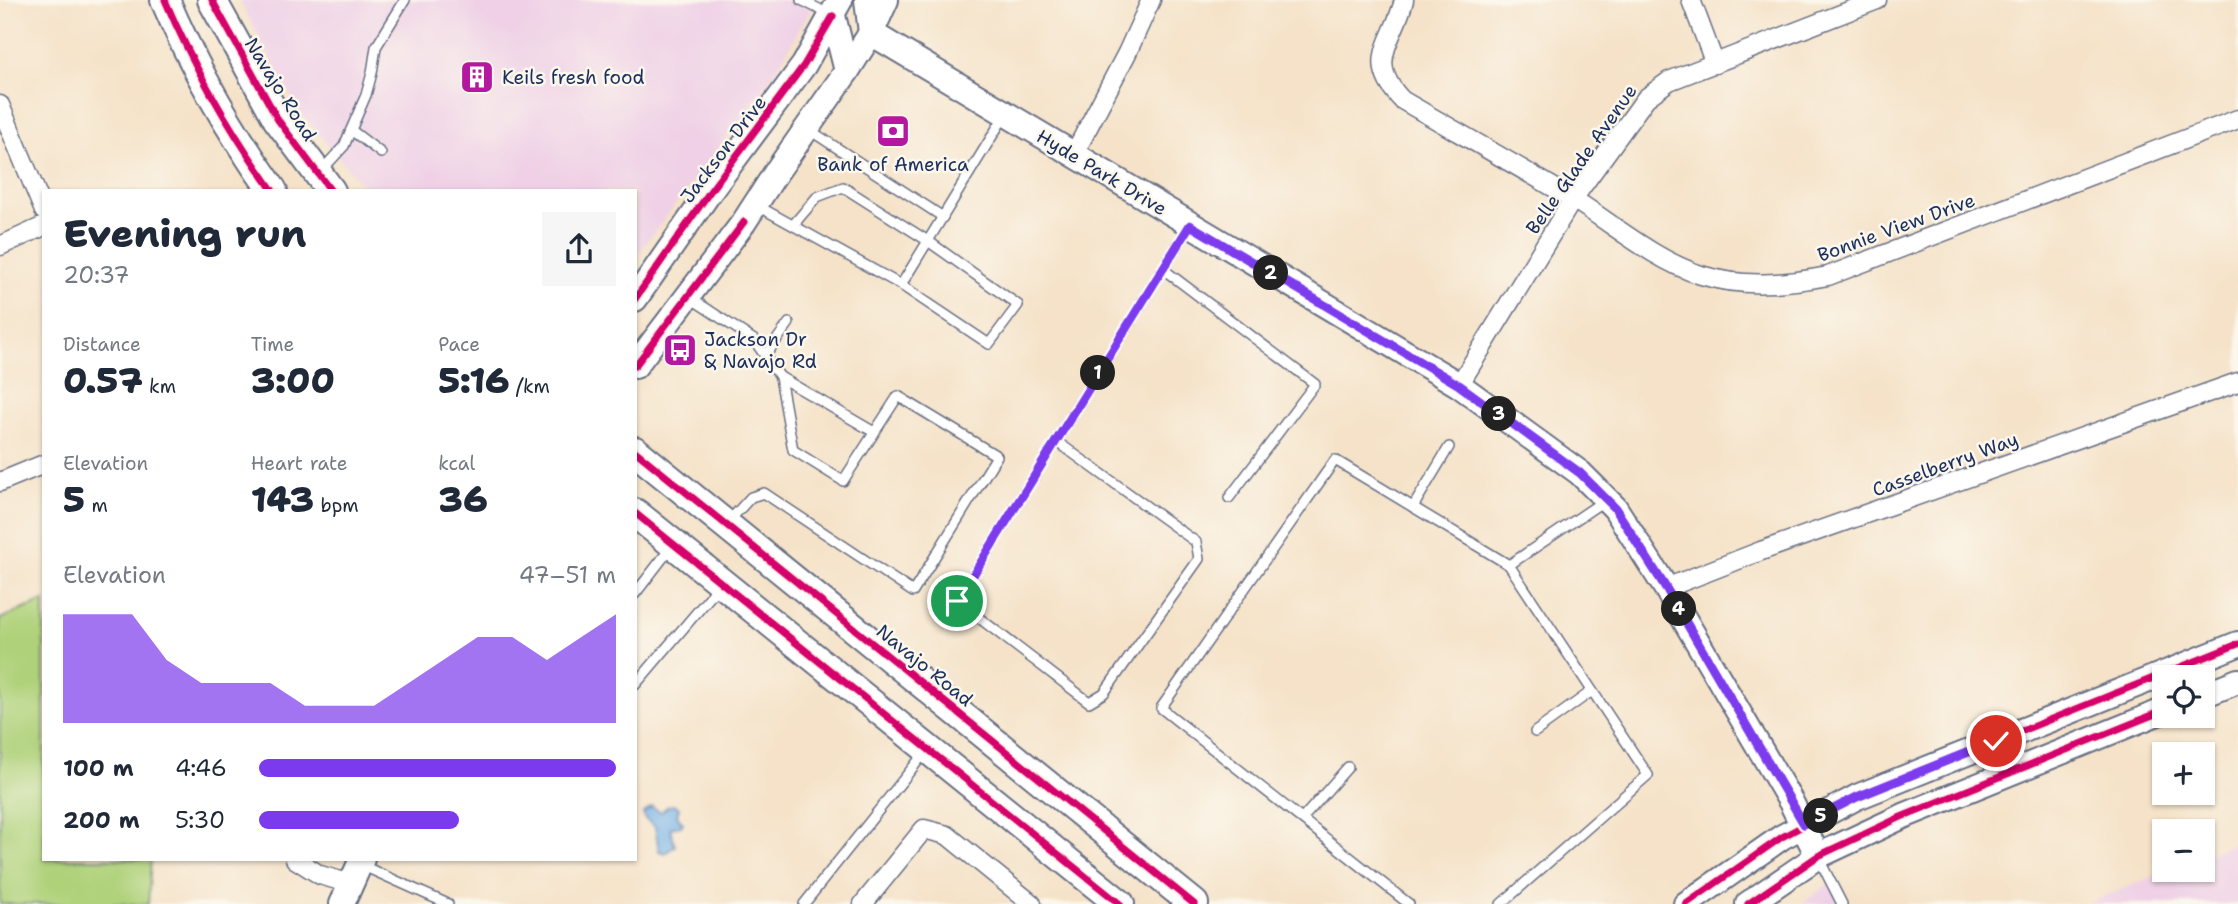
<!DOCTYPE html>
<html lang="en">
<head>
<meta charset="utf-8">
<style>
  body { margin:0; font-family:"Shantell Sans",sans-serif; background:#f6f6f7; color:#1f2937; height:100vh; display:flex; flex-direction:column; font-size:26px; white-space:nowrap }
  * { box-sizing:border-box; margin:0 }
  p { font-size:23px; color:#747a83 }
  .icon { flex:none; width:38px; height:38px; fill:none; stroke:currentColor; stroke-width:2; stroke-linecap:round; stroke-linejoin:round }
  .map { position:relative; flex:1; overflow:hidden }
  .sheet { position:absolute; left:42px; top:189px; width:595px; height:672px; display:flex; flex-direction:column; background:#fff; border-radius:0px; box-shadow:0 2px 5px #0004 }
  .sheet>* { flex:none }
  .controls { position:absolute; left:2152px; top:665px; display:grid; gap:14px }
  .controls a { display:grid; place-items:center; width:63px; height:63px; border-radius:0px; background:#fff; box-shadow:0 2px 5px #0004; font-size:35px }
  .pin { position:absolute; display:grid; place-items:center; width:60px; height:60px; color:#fff; margin:-30px; border:4px solid #fff; border-radius:50%; box-shadow:0 2px 7px #0007 }
  .km { position:absolute; width:35px; height:35px; margin:-18px; border-radius:50%; background:#222; color:#fff; font-size:19px; line-height:35px; text-align:center }
  .round { display:grid; place-items:center; flex:none; width:74px; height:74px; border-radius:0px; background:#f6f6f7 }
  .headline { display:flex; align-items:center; justify-content:space-between; height:119px; padding:0 21px }
  h1 { font-size:38px; font-weight:800; line-height:52px }
  .metrics { display:grid; grid-template-columns:repeat(3,1fr); gap:10px; height:119px; padding:7px 21px }
  .metrics div { display:grid; align-content:center }
  .metrics b { font-size:35px; font-weight:800 }
  .metrics small { font-size:19px; font-weight:400 }
  .metrics p { font-size:19px }
  .chart { height:196px; padding:14px 21px }
  .chart p { display:flex; justify-content:space-between }
  .chart svg { width:100%; height:126px; margin-top:7px; fill:#7c3aed; opacity:.7 }
  ul { padding:0 21px; list-style:none; font-size:23px }
  li { display:grid; grid-template-columns:112px 84px 1fr; align-items:center; height:52px }
  li i { height:18px; border-radius:9px; background:#7c3aed }
  .map>svg:first-child { display:block }
</style>
</head>
<body>
<div class="map">
<svg width="2238" height="904" viewBox="0 0 2238 904">
  <rect width="100%" height="100%" fill="#fbf7ec"/>
  <filter id="ink" filterUnits="userSpaceOnUse"><feTurbulence type="fractalNoise" baseFrequency=".0143" numOctaves="2"/><feDisplacementMap in="SourceGraphic" scale="14" xChannelSelector="R" yChannelSelector="G"/><feConvolveMatrix kernelMatrix="1 2 1 2 8 2 1 2 1" color-interpolation-filters="sRGB"/></filter>
  <filter id="wash" filterUnits="userSpaceOnUse"><feTurbulence type="fractalNoise" baseFrequency=".00686" numOctaves="4" result="noise"/><feDisplacementMap in="SourceGraphic" scale="28" xChannelSelector="R" yChannelSelector="G"/><feGaussianBlur stdDeviation="1.57" result="paint"/><feColorMatrix in="noise" values="0 0 0 0 0 0 0 0 0 0 0 0 0 0 0 0 0 1.4 0 .05"/><feComposite in="paint" operator="in"/></filter>
  <g filter="url(#wash)">
    <rect width="100%" height="100%" fill="#f5e2c8"/>
    <g fill="#efd0e6">
      <polygon points="239,0 816,0 774,74 635,258 635,191 367,191 299,111"/>
      <polygon points="2238,842 2238,904 2086,904 2169,870 2203,870 2203,856"/>
      <polygon points="1834,879 1851,904 1802,904"/>
    </g>
    <polygon fill="#afd179" stroke="#65806c" stroke-width="2" points="44,601 44,859 151,859 148,904 0,904 0,619"/>
    <polygon fill="#74b0e6" stroke="#4870a2" stroke-width="2" points="675,805 679,808 677,815 683,823 681,826 670,828 675,846 665,853 659,851 655,827 645,819 643,813 652,807 661,812 668,806"/>
  </g>
  <g filter="url(#ink)">
    <g fill="none" stroke-linecap="round" stroke-linejoin="round">
      <g stroke="#676e83" stroke-width="12">
        <g id="lane">
          <polyline points="801,0 831,15"/>
          <polyline points="808,129 943,217"/>
          <polyline points="351,130 381,153"/>
          <polyline points="321,171 344,146 366,95 372,73 376,47 405,0"/>
          <polyline points="756,205 901,285"/>
          <polyline points="793,225 817,197 843,187 928,241 1018,305 989,344 901,285 1005,115"/>
          <polyline points="1163,269 1315,384 1229,498"/>
          <polyline points="689,297 754,340 780,377 793,450 843,481 898,396 997,456 913,592 764,493 751,497 729,521"/>
          <polyline points="765,356 789,323"/>
          <polyline points="780,377 874,432"/>
          <polyline points="1056,441 1196,542 1199,559 1104,693 1089,702 957,601 1189,227"/>
          <polyline points="1413,507 1449,447"/>
          <polyline points="1509,565 1605,500"/>
          <polyline points="635,594 672,546"/>
          <polyline points="635,685 720,585"/>
          <polyline points="1535,732 1592,691"/>
          <polyline points="1302,819 1348,767"/>
          <polyline points="1819,859 1842,904"/>
          <polyline points="361,865 448,904"/>
          <polyline points="804,904 926,751"/>
          <polyline points="1409,904 1161,708 1335,460 1509,565 1648,775 1501,904"/>
        </g>
      </g>
      <g stroke="#676e83" stroke-width="21">
        <g id="street">
          <path d="M 1404,0 C 1394,42 1364,60 1402,100 C 1459,133 1516,165 1573,199 C 1613,224 1656,261 1701,275 C 1743,288 1786,284 1828,276 L 2238,119"/>
          <polyline points="1691,0 1715,64"/>
          <polyline points="0,105 44,211"/>
          <polyline points="1073,156 1127,53 1151,0"/>
          <polyline points="0,246 44,226"/>
          <polyline points="1459,385 1573,199 1646,98 1669,81 1877,0"/>
          <polyline points="0,482 44,464"/>
          <polyline points="1666,588 1761,551 2238,382"/>
          <polyline points="295,859 320,875 351,884"/>
          <polyline points="863,904 924,829 947,835 1032,904"/>
        </g>
      </g>
      <g stroke="#676e83" stroke-width="28">
        <g id="secondary">
          <polyline points="867,0 871,33 1459,385 1580,473 1615,508 1666,588 1791,802 1818,856"/>
          <polyline points="833,16 847,71"/>
          <polyline points="635,299 711,190 804,65 840,0"/>
          <polyline points="635,366 744,222 777,171 847,71 871,33 886,0"/>
          <polyline points="2203,695 2238,681"/>
          <polyline points="342,904 362,859"/>
          <polyline points="1686,904 1782,837 1857,797 2238,644"/>
          <polyline points="1748,904 1818,856 1901,817 2165,710"/>
        </g>
      </g>
      <g stroke="#676e83" stroke-width="32">
        <g id="primary">
          <path d="M 165,0 C 194,68 230,131 273,191"/>
          <polyline points="212,0 278,120 331,191"/>
          <polyline points="635,451 1194,904"/>
          <polyline points="635,513 1120,904"/>
        </g>
      </g>
      <use href="#lane" stroke="#fff" stroke-width="9"/>
      <use href="#street" stroke="#fff" stroke-width="18"/>
      <use href="#secondary" stroke="#fff" stroke-width="24"/>
      <use href="#primary" stroke="#fff" stroke-width="28"/>
      <g stroke="#fbf7ec" stroke-width="11">
        <g id="cycleway">
          <path d="M 165,0 C 194,68 230,131 273,191"/>
          <polyline points="212,0 278,120 331,191"/>
          <polyline points="635,299 711,190 804,65 833,16"/>
          <polyline points="635,366 744,222"/>
          <polyline points="635,451 1194,904"/>
          <polyline points="635,513 1120,904"/>
          <polyline points="1686,904 1782,837 1857,797 2238,644"/>
          <polyline points="1748,904 1818,856 1901,817 2165,710"/>
        </g>
      </g>
      <use href="#cycleway" stroke="#d6006c" stroke-width="7"/>
    </g>
  </g>
  <g fill="none" stroke-linecap="round" stroke-linejoin="round" filter="url(#ink)">
    <g stroke="#fff" stroke-width="14">
      <polyline id="route" points="957,601 1190,225 1459,385 1580,473 1615,508 1666,588 1804,824 1857,797 1996,741"/>
    </g>
    <use href="#route" stroke="#7c3aed" stroke-width="9"/>
  </g>
  <defs>
    <g id="building-square" transform="scale(1.75)"><rect x="-9" y="-9" width="18" height="18" rx="4" fill="#b5179e" stroke="#fbf7ec"/><path d="M-4-6H4V6H1V3H-1V6H-4ZM-2.5-4.3h1.7v1.8h-1.7ZM.8-4.3h1.7v1.8H.8ZM-2.5-1h1.7V.8h-1.7ZM.8-1h1.7V.8H.8Z" fill="#fff"/></g>
    <g id="bank-square" transform="scale(1.75)"><rect x="-9" y="-9" width="18" height="18" rx="4" fill="#b5179e" stroke="#fbf7ec"/><path d="M-6-4H6V4H-6ZM0-2.3a2.3 2.3 0 1 0 0 4.6a2.3 2.3 0 1 0 0-4.6Z" fill="#fff"/></g>
    <g id="bus-square" transform="scale(1.75)"><rect x="-9" y="-9" width="18" height="18" rx="4" fill="#b5179e" stroke="#fbf7ec"/><path d="M-5-6H5V4H4V6H2V4H-2V6H-4V4H-5ZM-3.5-4V0h7V-4ZM-3.5 1.2v1.5H-2V1.2ZM2 1.2v1.5H3.5V1.2Z" fill="#fff"/></g>
  </defs>
  <g fill-rule="evenodd">
    <use href="#building-square" x="477" y="77"/>
    <use href="#bank-square" x="893" y="131"/>
    <use href="#bus-square" x="680" y="350"/>
  </g>
  <g text-anchor="middle" stroke-width="5" stroke-linejoin="round" paint-order="stroke">
    <g font-size="19" fill="#1b2f5e" stroke="#fbf7ec" text-anchor="start">
      <text x="502" y="84">Keils fresh food</text>
      <text x="893" y="171" text-anchor="middle">Bank of America</text>
      <text x="704" y="346">Jackson Dr<tspan x="704" dy="22">&amp; Navajo Rd</tspan></text>
    </g>
    <g font-size="19" fill="#1b2f5e" stroke="#fbf7ec">
      <text transform="translate(281 89) rotate(58)" y="7">Navajo Road</text>
      <text transform="translate(723 149) rotate(-53)" y="7">Jackson Drive</text>
      <text transform="translate(1581 159) rotate(-55)" y="7">Belle Glade Avenue</text>
      <text transform="translate(1102 172) rotate(31)" y="7">Hyde Park Drive</text>
      <text transform="translate(1896 227) rotate(-20)" y="7">Bonnie View Drive</text>
      <text transform="translate(1945 464) rotate(-20)" y="7">Casselberry Way</text>
      <text transform="translate(925 665) rotate(39)" y="7">Navajo Road</text>
    </g>
  </g>
</svg>
<div class="controls">
<a><svg class="icon" aria-label="locate" viewBox="0 0 24 24"><circle cx="12" cy="12" r="6"/><path d="M12 2v4M12 18v4M2 12h4M18 12h4"/></svg></a>
<a>+</a>
<a>−</a>
</div>
<div class="pin" style="left:957px;top:601px;background:#1e9e55"><svg class="icon" aria-label="arrive" viewBox="0 0 24 24"><path d="M6 21V4h12l-3 4 3 4H6"/></svg></div>
<div class="pin" style="left:1996px;top:741px;background:#d93025"><svg class="icon" aria-label="check" viewBox="0 0 24 24"><path d="M5 12l5 5 9-10"/></svg></div>
<b class="km" style="left:1098px;top:373px">1</b>
<b class="km" style="left:1271px;top:273px">2</b>
<b class="km" style="left:1499px;top:414px">3</b>
<b class="km" style="left:1679px;top:609px">4</b>
<b class="km" style="left:1821px;top:816px">5</b>
<section class="sheet">
<div class="headline"><div><h1>Evening run</h1><p>20:37</p></div><a class="round"><svg class="icon" aria-label="share" viewBox="0 0 24 24"><path d="M12 15V3M7 8l5-5 5 5M5 13v7h14v-7"/></svg></a></div>
<div class="metrics">
<div><p>Distance</p><b>0.57<small> km</small></b></div>
<div><p>Time</p><b>3:00</b></div>
<div><p>Pace</p><b>5:16<small> /km</small></b></div>
</div>
<div class="metrics">
<div><p>Elevation</p><b>5<small> m</small></b></div>
<div><p>Heart rate</p><b>143<small> bpm</small></b></div>
<div><p>kcal</p><b>36</b></div>
</div>
<div class="chart"><p><span>Elevation</span>47–51 m</p>
<svg viewBox="0 0 160 44" preserveAspectRatio="none"><path d="M0 44V6L10 6L20 6L30 22L40 30L50 30L60 30L70 38L80 38L90 38L100 30L110 22L120 14L130 14L140 22L150 14L160 6V44z"/></svg>
</div>
<ul>
<li><b>100 m</b>4:46<i style="width:100%"></i></li>
<li><b>200 m</b>5:30<i style="width:56%"></i></li>
</ul>
</section>
</div>
</body>
</html>
